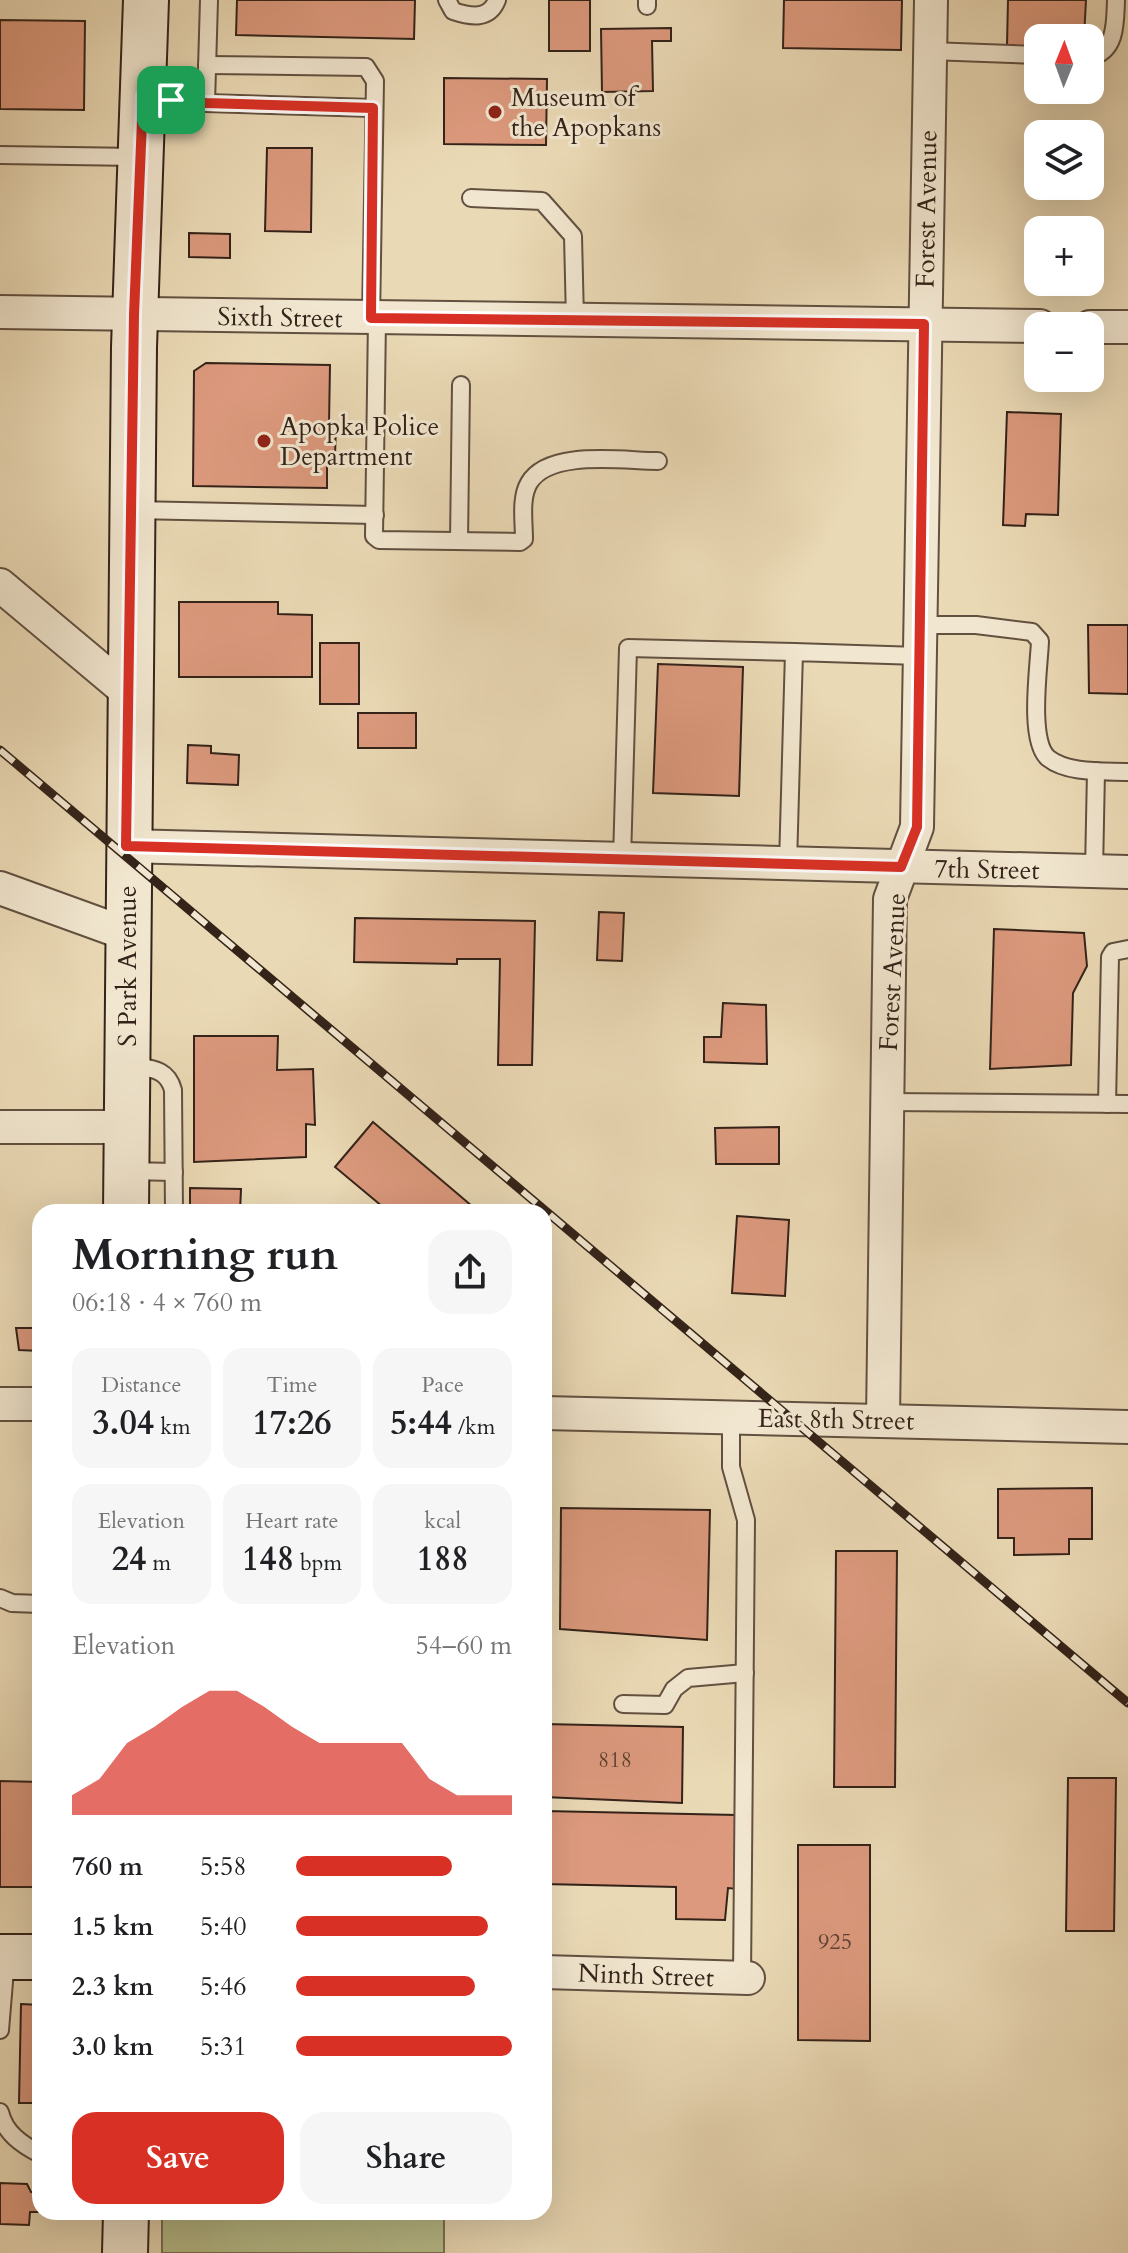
<!DOCTYPE html>
<html lang="en">
<head>
<meta charset="utf-8">
<style>
  body { margin:0; font-family:Cardo,serif; background:#f6f6f6; color:#202124; height:100vh; display:flex; flex-direction:column; font-size:30px; white-space:nowrap }
  * { box-sizing:border-box; margin:0 }
  p { font-size:26px; color:#757577 }
  .icon { flex:none; width:44px; height:44px; fill:none; stroke:currentColor; stroke-width:2; stroke-linecap:round; stroke-linejoin:round }
  .map { position:relative; flex:1; overflow:hidden }
  .side { position:absolute; left:32px; top:1204px; width:520px; height:1016px; display:flex; flex-direction:column; background:#fff; border-radius:24px; box-shadow:0 8px 32px #0002 }
  .side>* { flex:none }
  .needle { width:52px; rotate:1deg }
  .tools { position:absolute; left:1024px; top:24px; display:grid; gap:16px }
  .tools a { display:grid; place-items:center; width:80px; height:80px; border-radius:16px; background:#fff; box-shadow:0 8px 32px #0002; font-size:40px }
  .pin { position:absolute; display:grid; place-items:center; width:68px; height:68px; color:#fff; margin:-34px; border-radius:16px; box-shadow:0 4px 12px #0006 }
  .round { display:grid; place-items:center; flex:none; width:84px; height:84px; border-radius:24px; background:#f6f6f6 }
  .overview { display:flex; align-items:center; justify-content:space-between; height:136px; padding:0 40px }
  h1 { font-size:44px; font-weight:700; line-height:60px }
  .metrics { display:grid; grid-template-columns:repeat(3,1fr); gap:12px; height:136px; padding:8px 40px }
  .metrics div { display:grid; align-content:center; border-radius:20px; background:#f6f6f6; text-align:center }
  .metrics b { font-size:34px; font-weight:700 }
  .metrics small { font-size:22px; font-weight:400 }
  .metrics p { font-size:22px }
  .chart { height:224px; padding:16px 40px }
  .chart p { display:flex; justify-content:space-between }
  .chart svg { width:100%; height:144px; margin-top:8px; fill:#d93025; opacity:.7 }
  .cta { display:flex; gap:16px; margin-top:auto; padding:16px 40px }
  .cta a { flex:1; height:92px; border-radius:24px; background:#d93025; color:#fff; font-size:32px; font-weight:700; line-height:92px; text-align:center }
  .cta a+a { background:#f6f6f6; color:#202124 }
  ul { padding:0 40px; list-style:none; font-size:26px }
  li { display:grid; grid-template-columns:128px 96px 1fr; align-items:center; height:60px }
  li i { height:20px; border-radius:10px; background:#d93025 }
  .map>svg:first-child { display:block }
</style>
</head>
<body>
<div class="map">
<svg width="1128" height="2253" viewBox="0 0 1128 2253">
  <rect width="100%" height="100%" fill="#ead9b5"/>
  <filter id="stains"><feTurbulence type="fractalNoise" baseFrequency=".0025" numOctaves="4"/><feColorMatrix values="0 0 0 0 .2 0 0 0 0 .09 0 0 0 0 .02 0 0 0 .5 -.17"/></filter>
  <radialGradient id="worn" r=".72"><stop offset=".6" stop-color="#630" stop-opacity="0"/><stop offset="1" stop-color="#630" stop-opacity=".3"/></radialGradient>
  <rect fill="#b8bf8d" stroke="#767153" stroke-width="2" x="162" y="2212" width="282" height="41"/>
  <g fill="#dc997d" stroke="#342319" stroke-width="2">
    <polygon points="237,0 415,0 414,39 236,35"/>
    <rect x="549" y="0" width="41" height="51"/>
    <polygon points="784,0 902,0 901,50 783,48"/>
    <polygon points="1008,0 1086,0 1084,38 1038,38 1038,47 1007,46"/>
    <polygon points="0,20 85,21 84,110 0,109"/>
    <polygon points="671,28 671,41 652,41 653,91 602,92 601,29"/>
    <polygon points="444,78 547,79 546,145 444,144"/>
    <polygon points="267,148 312,148 311,232 265,231"/>
    <polygon points="189,233 230,234 230,258 189,257"/>
    <polygon points="206,363 330,365 329,425 336,425 335,456 327,456 327,488 193,486 194,371"/>
    <polygon points="1007,412 1061,414 1058,515 1026,514 1025,526 1003,525"/>
    <polygon points="179,602 278,602 278,614 312,615 312,677 179,677"/>
    <polygon points="1088,625 1128,625 1128,694 1089,693"/>
    <rect x="320" y="643" width="39" height="61"/>
    <polygon points="658,664 743,667 739,796 653,793"/>
    <rect x="358" y="713" width="58" height="35"/>
    <polygon points="188,745 211,746 211,753 239,755 238,785 187,783"/>
    <polygon points="599,912 624,913 622,961 597,960"/>
    <polygon points="355,918 535,921 532,1065 498,1065 500,959 457,959 457,964 354,962"/>
    <polygon points="994,929 1084,933 1087,966 1073,993 1071,1065 990,1069"/>
    <polygon points="723,1003 766,1005 767,1064 704,1062 704,1037 721,1037"/>
    <polygon points="194,1036 278,1036 277,1070 313,1069 315,1125 306,1124 306,1157 194,1162"/>
    <polygon points="373,1122 479,1212 389,1212 335,1167"/>
    <polygon points="779,1127 779,1164 716,1164 715,1128"/>
    <polygon points="190,1188 241,1189 240,1212 190,1212"/>
    <polygon points="737,1216 789,1220 785,1296 732,1293"/>
    <polygon points="16,1328 40,1328 40,1351 19,1350"/>
    <polygon points="1092,1488 1092,1539 1069,1539 1069,1554 1014,1555 1014,1538 998,1538 998,1489"/>
    <polygon points="561,1508 710,1510 707,1640 560,1629"/>
    <polygon points="836,1551 897,1551 895,1787 834,1787"/>
    <polygon points="544,1724 683,1727 682,1803 544,1797"/>
    <polygon points="1068,1778 1116,1778 1114,1931 1066,1931"/>
    <polygon points="0,1781 40,1782 40,1887 0,1887"/>
    <polygon points="544,1811 737,1815 738,1889 728,1888 725,1920 676,1919 676,1887 544,1884"/>
    <polygon points="798,1845 870,1845 870,2041 798,2040"/>
    <polygon points="21,2004 40,2005 40,2103 19,2103"/>
    <polygon points="0,2183 27,2184 31,2192 40,2192 40,2212 30,2212 29,2225 0,2224"/>
  </g>
  <g fill="none" stroke-linecap="round" stroke-linejoin="round">
    <g stroke="#625040" stroke-width="20">
      <g id="lane">
        <path d="M 447,0 L 453,11 C 471,17 489,20 497,0"/>
        <polyline points="647,6 647,0"/>
        <polyline points="930,51 1038,55"/>
        <path d="M 1090,57 C 1117,51 1115,22 1116,0"/>
        <polyline points="207,65 366,67 375,81 371,318"/>
        <polyline points="143,96 206,103 209,0"/>
        <polyline points="206,103 373,108"/>
        <polyline points="0,155 138,157"/>
        <polyline points="471,198 542,201 573,236 575,320"/>
        <path d="M 377,318 L 374,536 L 379,540 L 520,542 L 524,539 C 524,522 520,498 529,483 C 549,449 623,461 658,461"/>
        <polyline points="133,510 375,515"/>
        <polyline points="459,541 461,385"/>
        <path d="M 920,625 L 976,625 L 1032,632 L 1040,641 C 1039,667 1028,740 1048,758 C 1068,774 1104,771 1128,772"/>
        <polyline points="622,860 628,648 794,652"/>
        <polyline points="788,864 794,652 919,656"/>
        <polyline points="1094,871 1096,771"/>
        <path d="M 128,1065 C 149,1069 167,1067 173,1090 L 174,1212"/>
        <polyline points="887,1102 1128,1104"/>
        <polyline points="1107,1104 1110,957 1113,952 1128,949"/>
        <polyline points="128,1171 174,1172"/>
        <polyline points="731,1416 731,1467 746,1520 742,1978"/>
        <polyline points="0,1598 12,1603 40,1604"/>
        <polyline points="623,1704 665,1705 674,1689 688,1678 745,1673"/>
        <polyline points="0,2030 6,1958"/>
        <path d="M 0,2112 C 5,2133 21,2144 40,2154"/>
      </g>
    </g>
    <g stroke="#625040" stroke-width="36">
      <g id="street">
        <polyline points="0,312 1040,326"/>
        <polyline points="1090,327 1128,327"/>
        <polyline points="0,585 130,694"/>
        <polyline points="126,846 1128,872"/>
        <polyline points="0,888 127,934"/>
        <polyline points="0,1127 127,1127"/>
        <polyline points="0,1404 40,1404"/>
        <polyline points="544,1413 1128,1427"/>
        <polyline points="883,1420 890,899 917,827 931,0"/>
        <polyline points="544,1972 748,1978"/>
      </g>
    </g>
    <g stroke="#342319" stroke-width="48">
      <g id="secondary">
        <polyline points="126,1212 134,347 146,0"/>
        <polyline points="0,1957 40,1957"/>
        <polyline points="125,2253 126,2212"/>
      </g>
    </g>
    <use href="#lane" stroke="#f1e6cf" stroke-width="16"/>
    <use href="#street" stroke="#f1e6cf" stroke-width="32"/>
    <use href="#secondary" stroke="#f1e6cf" stroke-width="44"/>
    <g stroke="#342319" stroke-width="9">
      <polyline id="rail" points="0,750 1128,1703"/>
    </g>
    <use href="#rail" stroke="#f1e6cf" stroke-width="6" stroke-dasharray="18" stroke-linecap="butt"/>
  </g>
  <g fill="none" stroke-linecap="round" stroke-linejoin="round">
    <g stroke="#fff" stroke-width="16">
      <polygon id="route" points="143,96 206,103 373,108 371,318 924,324 917,827 901,867 126,846 134,315"/>
    </g>
    <use href="#route" stroke="#d93025" stroke-width="10"/>
  </g>
  <g fill="#8f2418" stroke="#f1e6cf" stroke-width="3">
    <circle cx="495" cy="112" r="8"/>
    <circle cx="264" cy="441" r="8"/>
  </g>
  <g text-anchor="middle" stroke-width="6" stroke-linejoin="round" paint-order="stroke">
    <g font-size="22" fill="#5e4032">
      <text x="615" y="1767">818</text>
      <text x="835" y="1949">925</text>
    </g>
    <g font-size="26" fill="#342319" stroke="#f1e6cf" text-anchor="start">
      <text x="511" y="106">Museum of<tspan x="511" dy="30">the Apopkans</tspan></text>
      <text x="280" y="435">Apopka Police<tspan x="280" dy="30">Department</tspan></text>
    </g>
    <g font-size="26" fill="#342319" stroke="#f1e6cf">
      <text transform="translate(926 209) rotate(-89)" y="9">Forest Avenue</text>
      <text transform="translate(280 317) rotate(1)" y="9">Sixth Street</text>
      <text transform="translate(987 869) rotate(1)" y="9">7th Street</text>
      <text transform="translate(127 966) rotate(-90)" y="9">S Park Avenue</text>
      <text transform="translate(892 972) rotate(-87)" y="9">Forest Avenue</text>
      <text transform="translate(836 1419) rotate(1)" y="9">East 8th Street</text>
      <text transform="translate(646 1975) rotate(2)" y="9">Ninth Street</text>
    </g>
  </g>
  <rect width="100%" height="100%" filter="url(#stains)"/>
  <rect width="100%" height="100%" fill="url(#worn)"/>
</svg>
<div class="tools">
<a><svg class="needle" viewBox="-14 -14 28 28"><path d="M0-13l5 13h-10z" fill="#e53935"/><path d="M0 13l5-13h-10z" fill="#757577"/></svg></a>
<a><svg class="icon" aria-label="layers" viewBox="0 0 24 24"><path d="M12 4l9 5-9 5-9-5zM3 14l9 5 9-5"/></svg></a>
<a>+</a>
<a>−</a>
</div>
<div class="pin" style="left:171px;top:100px;background:#1e9e55"><svg class="icon" aria-label="arrive" viewBox="0 0 24 24"><path d="M6 21V4h12l-3 4 3 4H6"/></svg></div>
<section class="side">
<div class="overview"><div><h1>Morning run</h1><p>06:18 · 4 × 760 m</p></div><a class="round"><svg class="icon" aria-label="share" viewBox="0 0 24 24"><path d="M12 15V3M7 8l5-5 5 5M5 13v7h14v-7"/></svg></a></div>
<div class="metrics">
<div><p>Distance</p><b>3.04<small> km</small></b></div>
<div><p>Time</p><b>17:26</b></div>
<div><p>Pace</p><b>5:44<small> /km</small></b></div>
</div>
<div class="metrics">
<div><p>Elevation</p><b>24<small> m</small></b></div>
<div><p>Heart rate</p><b>148<small> bpm</small></b></div>
<div><p>kcal</p><b>188</b></div>
</div>
<div class="chart"><p><span>Elevation</span>54–60 m</p>
<svg viewBox="0 0 160 44" preserveAspectRatio="none"><path d="M0 44V38L10 33L20 22L30 17L40 11L50 6L60 6L70 11L80 17L90 22L100 22L110 22L120 22L130 33L140 38L150 38L160 38V44z"/></svg>
</div>
<ul>
<li><b>760 m</b>5:58<i style="width:72%"></i></li>
<li><b>1.5 km</b>5:40<i style="width:89%"></i></li>
<li><b>2.3 km</b>5:46<i style="width:83%"></i></li>
<li><b>3.0 km</b>5:31<i style="width:100%"></i></li>
</ul>
<div class="cta"><a>Save</a><a>Share</a></div>
</section>
</div>
</body>
</html>
